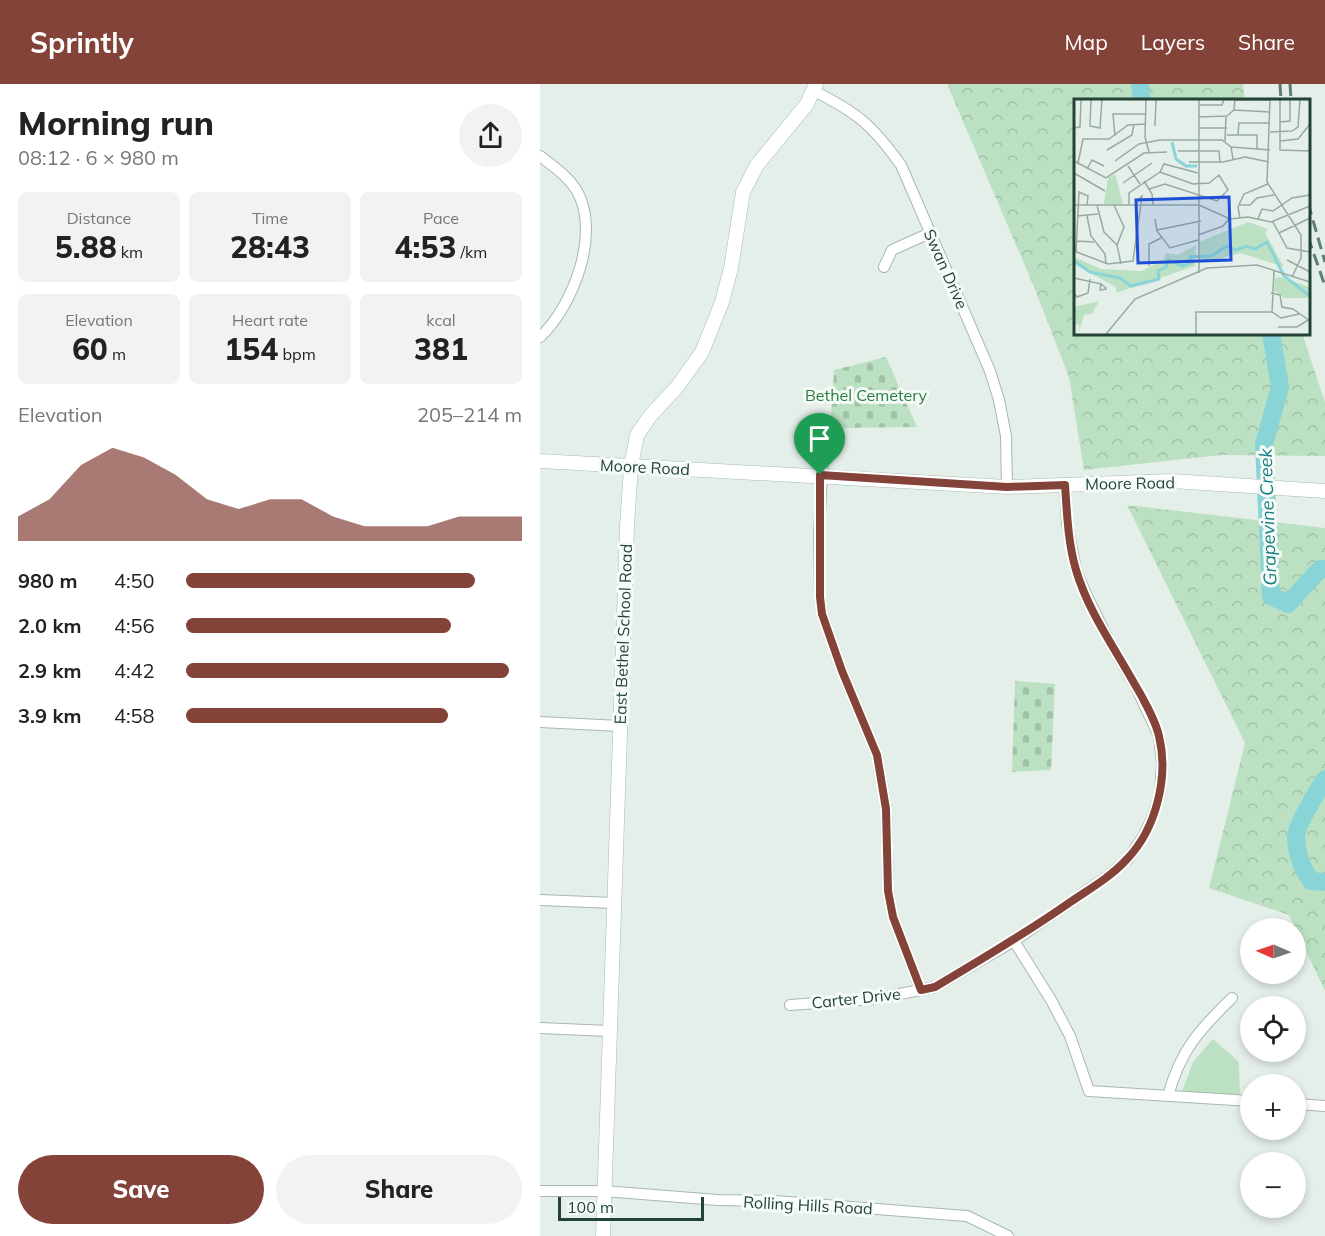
<!DOCTYPE html>
<html lang="en">
<head>
<meta charset="utf-8">
<style>
  body { margin:0; font-family:Mulish,sans-serif; background:#f2f2f2; color:#222; height:100vh; display:flex; flex-direction:column; font-size:22px; white-space:nowrap }
  * { box-sizing:border-box; margin:0 }
  p { font-size:20px; color:#767676 }
  .icon { flex:none; width:33px; height:33px; fill:none; stroke:currentColor; stroke-width:2; stroke-linecap:round; stroke-linejoin:round }
  .map { position:relative; flex:1; overflow:hidden }
  .drawer { display:flex; flex-direction:column; background:#fff; width:540px }
  .drawer>* { flex:none }
  .needle { width:39px; rotate:272deg }
  .buttons { position:absolute; left:700px; top:834px; display:grid; gap:12px }
  .buttons a { display:grid; place-items:center; width:66px; height:66px; border-radius:50%; background:#fff; box-shadow:0 3px 9px #0003; font-size:30px }
  .scale { position:absolute; left:18px; bottom:15px; width:146px; box-sizing:border-box; padding-left:6px; border:3px solid #224336; border-top:0; font-size:16px; line-height:21px; white-space:nowrap; color:#224336; -webkit-text-stroke:4px #f6fbf8; paint-order:stroke }
  .pin { position:absolute; display:grid; place-items:center; width:51px; height:51px; color:#fff; margin:-62px -26px; border-radius:50% 50% 50% 0; rotate:-45deg; box-shadow:0 0 6px #0007 }
  .pin .icon { rotate:45deg }
  .round { display:grid; place-items:center; flex:none; width:63px; height:63px; border-radius:32px; background:#f2f2f2 }
  .overview { display:flex; align-items:center; justify-content:space-between; height:102px; padding:0 18px }
  h1 { font-size:33px; font-weight:800; line-height:45px }
  .stats { display:grid; grid-template-columns:repeat(3,1fr); gap:9px; height:102px; padding:6px 18px }
  .stats div { display:grid; align-content:center; border-radius:9px; background:#f2f2f2; text-align:center }
  .stats b { font-size:30px; font-weight:800 }
  .stats small { font-size:16px; font-weight:400 }
  .stats p { font-size:16px }
  .chart { height:168px; padding:12px 18px }
  .chart p { display:flex; justify-content:space-between }
  .chart svg { width:100%; height:108px; margin-top:6px; fill:#844339; opacity:.7 }
  .cta { display:flex; gap:12px; margin-top:auto; padding:12px 18px }
  .cta a { flex:1; height:69px; border-radius:36px; background:#844339; color:#fff; font-size:24px; font-weight:800; line-height:69px; text-align:center }
  .cta a+a { background:#f2f2f2; color:#222 }
  ul { padding:0 18px; list-style:none; font-size:20px }
  li { display:grid; grid-template-columns:96px 72px 1fr; align-items:center; height:45px }
  li i { height:15px; border-radius:8px; background:#844339 }
  header { display:flex; align-items:center; gap:36px; box-sizing:border-box; height:84px; padding:0 30px; background:#844339; color:#fff }
  header strong { font-size:28px }
  nav { display:flex; gap:33px; margin-inline-start:auto; font-size:21px }
  main { display:flex; flex:1; min-height:0 }
  .map>svg:first-child { display:block }
</style>
</head>
<body>
<header>
<strong>Sprintly</strong>
<nav><a>Map</a><a>Layers</a><a>Share</a></nav>
</header>
<main>
<section class="drawer">
<div class="overview"><div><h1>Morning run</h1><p>08:12 · 6 × 980 m</p></div><a class="round"><svg class="icon" aria-label="share" viewBox="0 0 24 24"><path d="M12 15V3M7 8l5-5 5 5M5 13v7h14v-7"/></svg></a></div>
<div class="stats">
<div><p>Distance</p><b>5.88<small> km</small></b></div>
<div><p>Time</p><b>28:43</b></div>
<div><p>Pace</p><b>4:53<small> /km</small></b></div>
</div>
<div class="stats">
<div><p>Elevation</p><b>60<small> m</small></b></div>
<div><p>Heart rate</p><b>154<small> bpm</small></b></div>
<div><p>kcal</p><b>381</b></div>
</div>
<div class="chart"><p><span>Elevation</span>205–214 m</p>
<svg viewBox="0 0 160 44" preserveAspectRatio="none"><path d="M0 44V34L10 27L20 13L30 6L40 10L50 17L60 27L70 31L80 27L90 27L100 34L110 38L120 38L130 38L140 34L150 34L160 34V44z"/></svg>
</div>
<ul>
<li><b>980 m</b>4:50<i style="width:86%"></i></li>
<li><b>2.0 km</b>4:56<i style="width:79%"></i></li>
<li><b>2.9 km</b>4:42<i style="width:96%"></i></li>
<li><b>3.9 km</b>4:58<i style="width:78%"></i></li>
</ul>
<div class="cta"><a>Save</a><a>Share</a></div>
</section>
<div class="map">
<svg width="785" height="1152" viewBox="0 0 785 1152">
  <defs>
    <pattern id="forest-crowns" width="20" height="18" patternUnits="userSpaceOnUse" patternTransform="scale(1.5)"><rect width="20" height="18" fill="#bce1c2"/><path d="M2 6a3 3 0 1 1 6 0M12 15a3 3 0 1 1 6 0" fill="none" stroke="#a1c2a7"/></pattern>
    <pattern id="cemetery-stones" width="16" height="16" patternUnits="userSpaceOnUse" patternTransform="scale(1.5)"><rect width="16" height="16" fill="#bce1c2"/><path d="M2 7V4a2 2 0 0 1 4 0v3zM10 15v-3a2 2 0 0 1 4 0v3z" fill="#a1c2a7"/></pattern>
  </defs>
  <rect width="100%" height="100%" fill="#e5efe9"/>
  <g fill="url(#forest-crowns)">
    <polygon points="407,0 703,0 705,16 536,16 536,249 762,249 785,318 785,372 681,371 544,386 529,293 492,198"/>
    <polygon points="587,421 785,444 785,907 749,831 669,804 705,659"/>
  </g>
  <g fill="url(#cemetery-stones)">
    <polygon points="346,273 377,343 304,344 291,333 294,286"/>
    <polygon points="475,597 515,600 511,686 472,688"/>
  </g>
  <polygon fill="#bce1c2" points="673,955 699,978 700,1017 640,1013 653,978"/>
  <g fill="none" stroke-linecap="round" stroke-linejoin="round">
    <g stroke="#89d4d7" stroke-width="18">
      <polyline points="600,0 602,16"/>
      <polyline points="731,249 740,303 724,360 731,512 748,520 780,485 785,485"/>
      <path d="M 785,695 C 778,706 757,740 756,752 C 756,768 762,784 771,797 L 785,798"/>
    </g>
    <g stroke="#a7b8b0" stroke-width="12">
      <g id="street">
        <path d="M 274,7 C 318,29 332,41 361,81 L 450,287 L 459,316 L 466,352 L 467,403"/>
        <path d="M 0,72 C 14,83 28,92 37,107 C 61,150 33,222 0,253"/>
        <polyline points="344,183 352,166 390,149"/>
        <polyline points="284,350 279,450 280,513 282,530 302,587 337,671 346,725 348,807 353,833 381,906"/>
        <polyline points="0,638 80,642"/>
        <polyline points="0,816 74,819"/>
        <polyline points="474,857 511,916 530,952 549,1007 711,1017"/>
        <polyline points="250,921 335,915 395,903 474,857 568,792 588,775 604,751 613,732 620,709 622,680 619,652 595,601 568,555 545,508 536,486 527,439 525,401"/>
        <polyline points="0,944 69,947"/>
        <path d="M 628,1012 C 640,967 659,946 692,914"/>
        <polyline points="756,1020 785,1022"/>
        <polyline points="0,1107 64,1107 177,1116 235,1117 413,1131 427,1132 468,1152"/>
      </g>
    </g>
    <g stroke="#a2bcb0" stroke-width="15">
      <g id="secondary">
        <polyline points="0,377 467,403 632,397 785,407"/>
        <polyline points="63,1152 87,443 91,382 97,351 110,332 137,303 162,268 182,218 191,184 203,108 217,81 267,20 276,0"/>
      </g>
    </g>
    <use href="#street" stroke="#fff" stroke-width="10"/>
    <use href="#secondary" stroke="#fff" stroke-width="14"/>
    <g stroke="#5d7e71" stroke-width="3" stroke-dasharray="12 6" stroke-linecap="butt">
      <polyline points="740,0 741,16"/>
      <polyline points="750,0 751,16"/>
      <polyline points="768,119 785,178"/>
      <polyline points="768,153 785,202"/>
    </g>
  </g>
  <g fill="none" stroke-linecap="round" stroke-linejoin="round">
    <g stroke="#fff" stroke-width="12">
      <path id="route" d="M 280,391 L 467,403 L 525,401 C 527,429 528,459 536,486 C 548,527 574,563 594,599 C 602,612 616,638 619,652 C 629,693 616,745 587,775 C 570,794 546,807 526,821 C 483,851 439,877 395,903 L 381,906 L 353,833 L 348,807 L 346,725 L 337,671 L 302,587 L 282,530 L 280,513 Z"/>
    </g>
    <use href="#route" stroke="#844339" stroke-width="8"/>
  </g>
  <g text-anchor="middle" stroke-width="6" stroke-linejoin="round" paint-order="stroke">
    <g font-size="16" fill="#224336" stroke="#f6fbf8">
      <text transform="translate(406 185) rotate(66)" y="6">Swan Drive</text>
      <text transform="translate(105 383) rotate(3)" y="6">Moore Road</text>
      <text transform="translate(590 399) rotate(-1)" y="6">Moore Road</text>
      <text transform="translate(83 550) rotate(-88)" y="6">East Bethel School Road</text>
      <text transform="translate(316 914) rotate(-6)" y="6">Carter Drive</text>
      <text transform="translate(268 1121) rotate(3)" y="6">Rolling Hills Road</text>
    </g>
    <g font-size="16" fill="#297d3f" stroke="#f6fbf8">
      <text x="326" y="317">Bethel Cemetery</text>
    </g>
    <g font-size="18" font-style="italic" fill="#177e84" stroke="#f6fbf8">
      <text transform="translate(728 433) rotate(-92)" y="6">Grapevine Creek</text>
    </g>
  </g>
  <g transform="translate(534 15)">
    <rect width="236" height="236" fill="#e5efe9"/>
    <path d="M 174,123 L 194,130 L 191,134 L 210,168 L 167,154 L 127,164 L 125,143 ZM 122,146 L 121,167 L 42,194 L 42,188 L 0,165 L 0,158 L 27,170 L 68,172 L 90,160 L 92,154 L 104,156 ZM 206,178 L 235,188 L 235,199 L 210,199 L 200,192 L 201,179 ZM 25,202 L 18,215 L 10,216 L 5,233 L 5,226 L 0,225 L 0,208 Z" fill="#bce1c2"/>
    <path d="M 41,75 L 49,105 L 30,105 L 34,79 Z" fill="#bce1c2"/>
    <path fill="none" stroke="#89d4d7" stroke-width="3" d="M 98,43 L 102,60 L 112,67 L 123,67M 0,162 L 16,173 L 46,179 L 57,187 L 85,180 L 84,172 L 92,168 L 94,161 L 109,167 L 118,163 L 116,158 L 137,157 L 153,147 L 162,151 L 172,147 L 181,150 L 193,143 L 210,177 L 236,197"/>
    <path fill="none" stroke="#97aaa1" stroke-width="1.5" d="M 17,0 L 16,27 L 26,29 L 28,0M 72,0 L 71,38 L 75,53M 125,0 L 125,174M 196,0 L 193,83 L 227,136 L 227,159 L 218,178M 206,0 L 206,51 L 236,52M 161,1 L 196,1M 125,6 L 148,6 L 150,0M 160,11 L 196,13M 124,18 L 153,17 L 160,11 L 161,0M 206,23 L 216,22 L 216,0M 81,27 L 82,0M 0,29 L 6,28 L 7,0M 124,29 L 153,29M 196,33 L 218,32 L 224,28 L 226,0M 164,35 L 165,24 L 196,24M 153,36 L 183,36 L 183,50M 41,37 L 39,15 L 71,15M 151,42 L 152,17M 206,42 L 224,40 L 236,25M 157,48 L 196,51M 33,51 L 58,36 L 60,25M 104,52 L 145,52 L 146,63M 0,62 L 32,79 L 70,54 L 93,53M 41,62 L 65,45 L 86,41 L 148,41 L 157,48 L 159,60M 115,63 L 149,63 L 171,58 L 195,63M 4,64 L 9,40 L 35,40 L 54,26 L 71,25M 54,67 L 66,85M 13,70 L 18,61 L 30,67M 0,74 L 31,92M 70,82 L 78,95 L 79,106M 49,84 L 78,64M 75,90 L 91,85 L 143,102 L 154,91 L 145,76 L 135,84 L 119,85 L 86,73M 0,106 L 125,106 L 156,120 L 174,118 L 197,123 L 236,107M 23,106 L 30,133 L 43,146M 40,106 L 50,128 L 43,146 L 47,165M 55,106 L 55,94 L 86,73 L 90,65 L 124,74M 165,106 L 176,106 L 183,99 L 200,96M 3,117 L 24,115M 13,117 L 17,137 L 31,155 L 32,165M 166,119 L 164,108 L 170,95 L 194,85M 81,120 L 83,132 L 96,149 L 124,141M 184,120 L 188,110 L 199,112 L 218,99 L 236,96M 199,123 L 213,149 L 236,153M 83,131 L 127,122M 205,134 L 236,119M 124,136 L 149,127 L 155,120M 2,142 L 20,143M 0,152 L 34,165 L 59,162 L 68,97 L 65,100M 2,152 L 5,93 L 14,97 L 13,106M 213,161 L 236,173M 75,167 L 75,145 L 87,139M 0,179 L 27,185M 27,185 L 32,189 L 32,190 L 26,191 ZM 0,194 L 3,198 L 14,194 L 16,180M 197,194 L 206,196 L 208,208 L 219,210 L 236,222M 198,213 L 200,172M 198,213 L 207,219 L 225,215M 204,228 L 223,228 L 234,221M 32,235 L 61,200 L 133,169 L 183,166 L 236,183M 122,235 L 122,213 L 198,213"/>
    <path fill="#1d4ed8" fill-opacity="0.15" stroke="#1d4ed8" stroke-width="3" d="M 155,98 L 157,161 L 64,164 L 62,101 Z"/>
    <rect width="236" height="236" fill="none" stroke="#224336" stroke-width="3"/>
  </g>
</svg>
<div class="buttons">
<a><svg class="needle" viewBox="-14 -14 28 28"><path d="M0-13l5 13h-10z" fill="#e53935"/><path d="M0 13l5-13h-10z" fill="#767676"/></svg></a>
<a><svg class="icon" aria-label="locate" viewBox="0 0 24 24"><circle cx="12" cy="12" r="6"/><path d="M12 2v4M12 18v4M2 12h4M18 12h4"/></svg></a>
<a>+</a>
<a>−</a>
</div>
<div class="scale">100 m</div>
<div class="pin" style="left:280px;top:391px;background:#1e9e55"><svg class="icon" aria-label="arrive" viewBox="0 0 24 24"><path d="M6 21V4h12l-3 4 3 4H6"/></svg></div>
</div>
</main>
</body>
</html>
